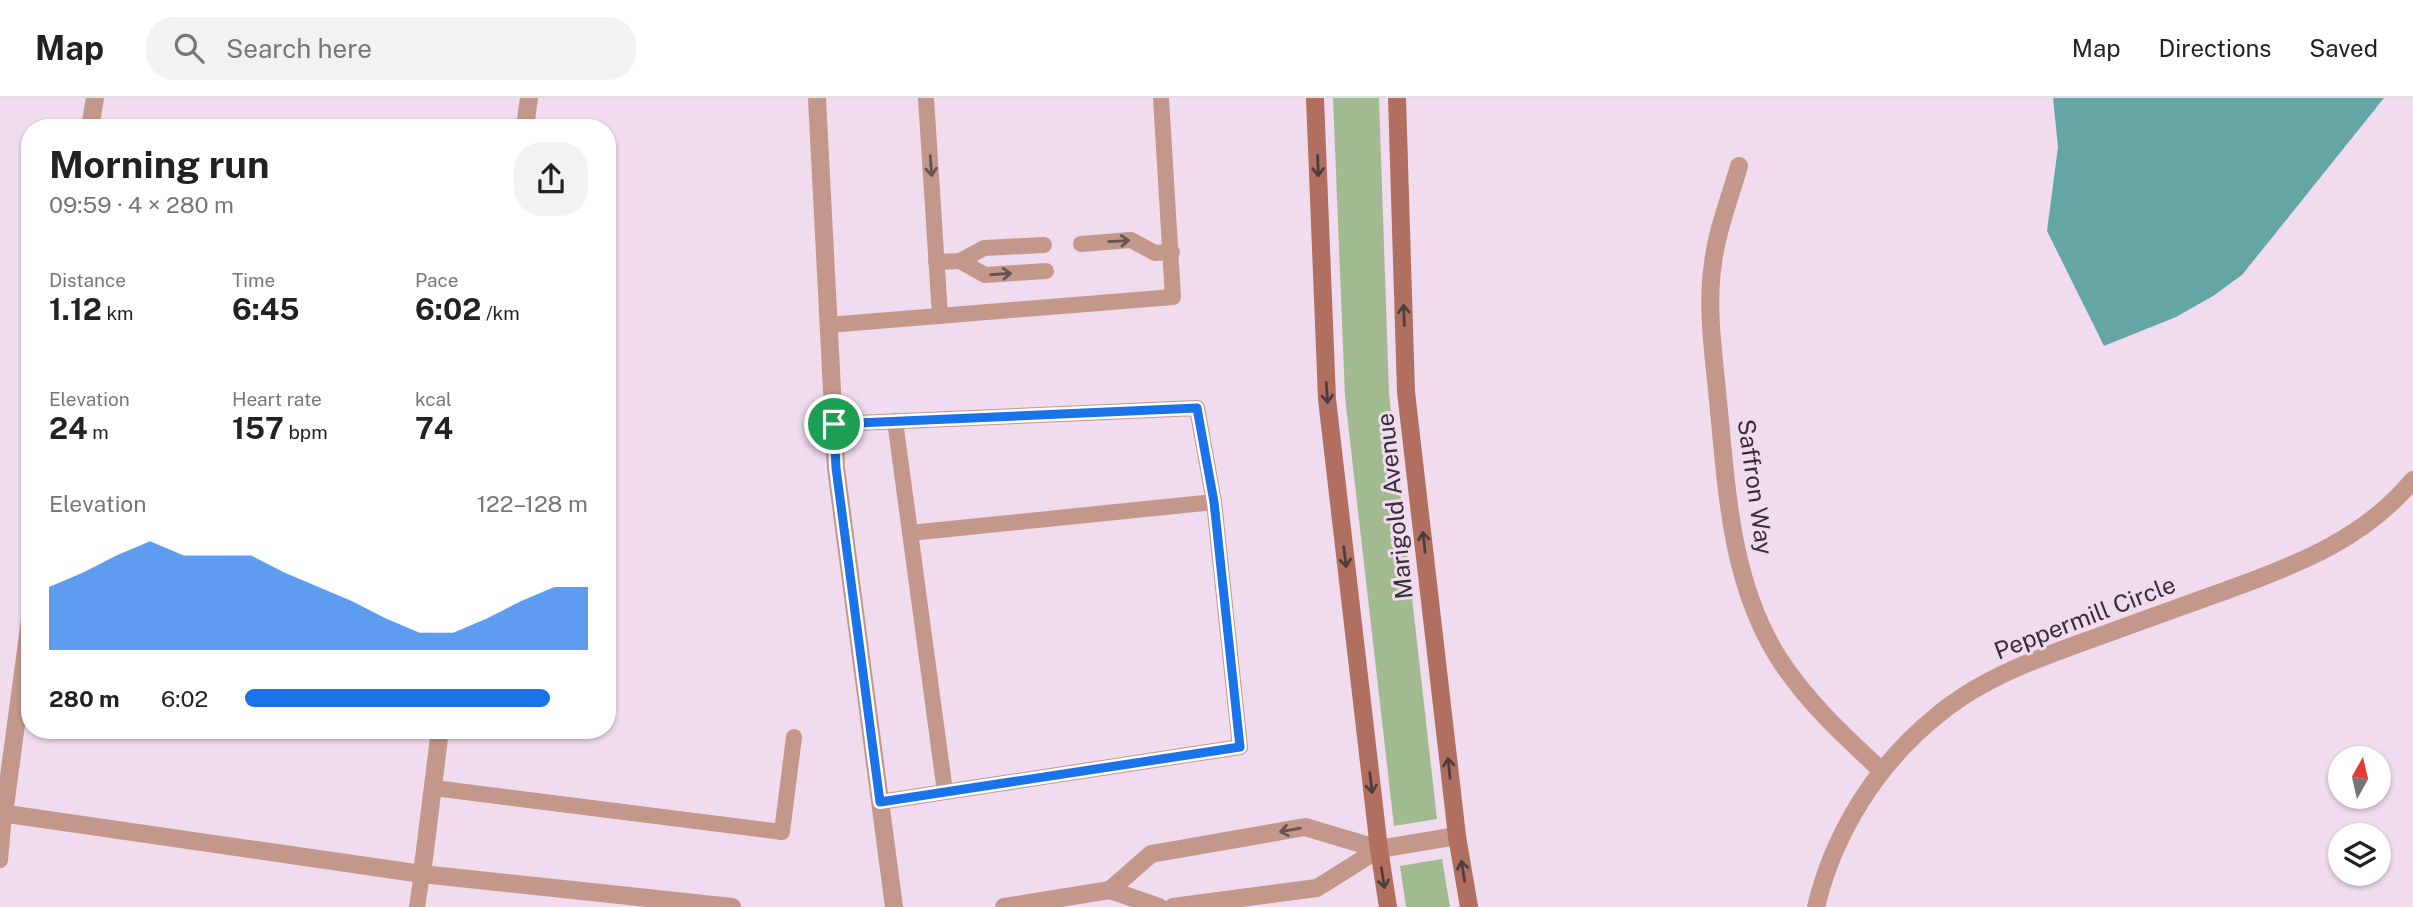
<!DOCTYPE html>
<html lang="en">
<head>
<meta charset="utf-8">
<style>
  body { margin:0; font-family:"Public Sans",sans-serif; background:#f2f2f2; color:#222; height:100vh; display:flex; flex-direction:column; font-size:26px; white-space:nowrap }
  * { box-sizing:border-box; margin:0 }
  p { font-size:23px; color:#767676 }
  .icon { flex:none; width:38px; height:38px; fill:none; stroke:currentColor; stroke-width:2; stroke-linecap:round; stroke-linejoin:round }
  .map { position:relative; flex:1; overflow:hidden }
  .drawer { position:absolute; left:21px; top:21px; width:595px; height:620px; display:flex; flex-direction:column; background:#fff; border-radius:28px; box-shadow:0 2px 5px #0004 }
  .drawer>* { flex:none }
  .needle { width:46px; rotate:8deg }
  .tools { position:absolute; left:2328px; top:648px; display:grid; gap:14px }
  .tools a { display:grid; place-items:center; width:63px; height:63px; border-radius:50%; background:#fff; box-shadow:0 2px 5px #0004; font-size:35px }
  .pin { position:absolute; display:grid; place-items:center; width:60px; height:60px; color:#fff; margin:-30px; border:4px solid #fff; border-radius:50%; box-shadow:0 2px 7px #0007 }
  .round { display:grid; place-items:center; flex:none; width:74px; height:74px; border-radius:28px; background:#f2f2f2 }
  .summary { display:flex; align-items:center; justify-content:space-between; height:119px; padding:0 28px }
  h1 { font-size:38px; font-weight:700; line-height:52px }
  .stats { display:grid; grid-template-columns:repeat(3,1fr); gap:10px; height:119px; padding:7px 28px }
  .stats div { display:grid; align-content:center }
  .stats b { font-size:30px; font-weight:700 }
  .stats small { font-size:19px; font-weight:400 }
  .stats p { font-size:19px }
  .chart { height:196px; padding:14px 28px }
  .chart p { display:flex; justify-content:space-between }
  .chart svg { width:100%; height:126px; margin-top:7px; fill:#1a73e8; opacity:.7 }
  ul { padding:0 28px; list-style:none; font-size:23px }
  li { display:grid; grid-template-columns:112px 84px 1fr; align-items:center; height:52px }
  li i { height:18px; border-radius:9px; background:#1a73e8 }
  header { display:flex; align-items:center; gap:42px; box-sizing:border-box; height:98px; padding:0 35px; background:#fff; border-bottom:2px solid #e0e0e0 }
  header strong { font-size:33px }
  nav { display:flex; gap:38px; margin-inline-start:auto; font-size:24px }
  .search { width:490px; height:63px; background:#f2f2f2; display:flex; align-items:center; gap:18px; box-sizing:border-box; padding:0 24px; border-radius:28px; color:#767676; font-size:26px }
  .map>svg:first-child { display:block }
</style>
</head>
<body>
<header>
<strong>Map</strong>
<div class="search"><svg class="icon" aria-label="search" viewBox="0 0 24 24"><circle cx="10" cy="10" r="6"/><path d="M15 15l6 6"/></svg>Search here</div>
<nav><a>Map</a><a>Directions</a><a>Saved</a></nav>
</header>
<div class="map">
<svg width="2413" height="809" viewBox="0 0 2413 809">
  <rect width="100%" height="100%" fill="#f1dbef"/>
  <g fill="#a2ba90">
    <polygon points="1333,0 1379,0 1389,296 1437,721 1394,728 1345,299"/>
    <polygon points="1442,761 1450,809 1406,809 1400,768"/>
  </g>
  <polygon fill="#64a6a5" points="2053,0 2384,0 2242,177 2213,198 2176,219 2104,248 2047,133 2058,49"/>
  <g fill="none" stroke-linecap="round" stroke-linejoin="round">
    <g stroke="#c3978a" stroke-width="16">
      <polyline points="926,0 940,218"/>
      <polyline points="1081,146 1131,142 1155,155 1172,154"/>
      <polyline points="960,163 985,177 1046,173"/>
      <polyline points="936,164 960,163 984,150 1044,147"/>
      <polyline points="828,227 1173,199 1161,0"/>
      <polyline points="895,323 945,694"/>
      <polyline points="834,326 1197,310 1214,404 1240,649 880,704"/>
      <polyline points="910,435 1214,404"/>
      <polyline points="434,690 782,734 794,639"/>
      <polyline points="0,762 4,716"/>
      <polyline points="417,809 422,776"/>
    </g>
    <g stroke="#c3978a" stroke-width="18">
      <polyline points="817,0 836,370 894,809"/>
      <polyline points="90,30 95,0"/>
      <polyline points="525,30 529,0"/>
      <path d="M 1739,68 C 1730,100 1717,132 1713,165 C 1706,211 1714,257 1718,303 C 1727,391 1730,482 1778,559 C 1806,603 1844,638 1882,673"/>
      <polyline points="0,715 422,776 732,809"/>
      <polyline points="4,716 30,522"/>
      <polyline points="422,776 440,632"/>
      <polyline points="1110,792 1151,756 1305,729 1379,751"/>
      <polyline points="1004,809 1110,792 1159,809"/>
      <polyline points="1173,809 1317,790 1379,751 1457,738"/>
      <path d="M 1816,809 C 1834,734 1878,664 1939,616 C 1985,578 2044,558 2100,538 C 2143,522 2186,507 2230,491 C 2299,466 2365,440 2413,382"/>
    </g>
    <g stroke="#b1705f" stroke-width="18">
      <polyline points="1315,0 1327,301 1379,751 1388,809"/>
      <polyline points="1397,0 1406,294 1457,738 1469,809"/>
    </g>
  </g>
  <defs><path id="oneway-shaft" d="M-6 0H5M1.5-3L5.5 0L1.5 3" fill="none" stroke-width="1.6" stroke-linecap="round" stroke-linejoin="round" transform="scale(1.75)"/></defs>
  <g stroke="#685353">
    <use href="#oneway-shaft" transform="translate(931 68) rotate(86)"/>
    <use href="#oneway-shaft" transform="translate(1119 143) rotate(-3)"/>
    <use href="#oneway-shaft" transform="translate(1001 176) rotate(-4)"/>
    <use href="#oneway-shaft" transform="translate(1290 732) rotate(170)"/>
  </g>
  <g stroke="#4f3c3e">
    <use href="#oneway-shaft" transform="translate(1318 68) rotate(88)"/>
    <use href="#oneway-shaft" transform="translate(1404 217) rotate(-92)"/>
    <use href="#oneway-shaft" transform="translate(1327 295) rotate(86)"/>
    <use href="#oneway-shaft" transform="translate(1424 444) rotate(-96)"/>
    <use href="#oneway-shaft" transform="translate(1345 459) rotate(83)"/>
    <use href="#oneway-shaft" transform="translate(1449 670) rotate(-96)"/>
    <use href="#oneway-shaft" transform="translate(1371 685) rotate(83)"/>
    <use href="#oneway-shaft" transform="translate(1463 773) rotate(-99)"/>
    <use href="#oneway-shaft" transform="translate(1383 780) rotate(81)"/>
  </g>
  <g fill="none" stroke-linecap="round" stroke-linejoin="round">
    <g stroke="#fff" stroke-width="14">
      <polygon id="route" points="1197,310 1214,404 1240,649 880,704 836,370 834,326"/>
    </g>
    <use href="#route" stroke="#1a73e8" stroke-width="9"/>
  </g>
  <g text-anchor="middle" stroke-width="6" stroke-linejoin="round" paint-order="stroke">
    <g font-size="24" fill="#372f36" stroke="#f1dbef">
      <text transform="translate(1755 389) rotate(82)" y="8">Saffron Way</text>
      <text transform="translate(1395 408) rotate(-96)" y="8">Marigold Avenue</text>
      <text transform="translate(2085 520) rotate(-21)" y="8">Peppermill Circle</text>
    </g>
  </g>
</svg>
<div class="tools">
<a><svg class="needle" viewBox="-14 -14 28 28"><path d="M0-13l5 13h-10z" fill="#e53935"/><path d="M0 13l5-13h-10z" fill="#767676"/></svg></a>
<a><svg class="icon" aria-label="layers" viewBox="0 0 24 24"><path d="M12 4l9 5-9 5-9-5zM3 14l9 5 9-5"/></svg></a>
</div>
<div class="pin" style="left:834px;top:326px;background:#1e9e55"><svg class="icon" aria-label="arrive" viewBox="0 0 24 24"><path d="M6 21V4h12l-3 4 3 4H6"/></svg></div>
<section class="drawer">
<div class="summary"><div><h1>Morning run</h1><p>09:59 · 4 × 280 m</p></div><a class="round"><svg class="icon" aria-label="share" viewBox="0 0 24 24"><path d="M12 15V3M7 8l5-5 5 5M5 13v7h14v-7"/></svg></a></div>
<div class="stats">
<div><p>Distance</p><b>1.12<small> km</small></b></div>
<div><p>Time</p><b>6:45</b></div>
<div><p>Pace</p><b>6:02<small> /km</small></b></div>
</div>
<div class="stats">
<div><p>Elevation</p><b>24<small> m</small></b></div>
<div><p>Heart rate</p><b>157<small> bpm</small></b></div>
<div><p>kcal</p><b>74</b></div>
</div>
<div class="chart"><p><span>Elevation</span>122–128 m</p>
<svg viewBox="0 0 160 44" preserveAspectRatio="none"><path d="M0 44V22L10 17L20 11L30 6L40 11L50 11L60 11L70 17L80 22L90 27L100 33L110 38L120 38L130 33L140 27L150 22L160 22V44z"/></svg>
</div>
<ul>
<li><b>280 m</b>6:02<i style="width:89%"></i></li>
</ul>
</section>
</div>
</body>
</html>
